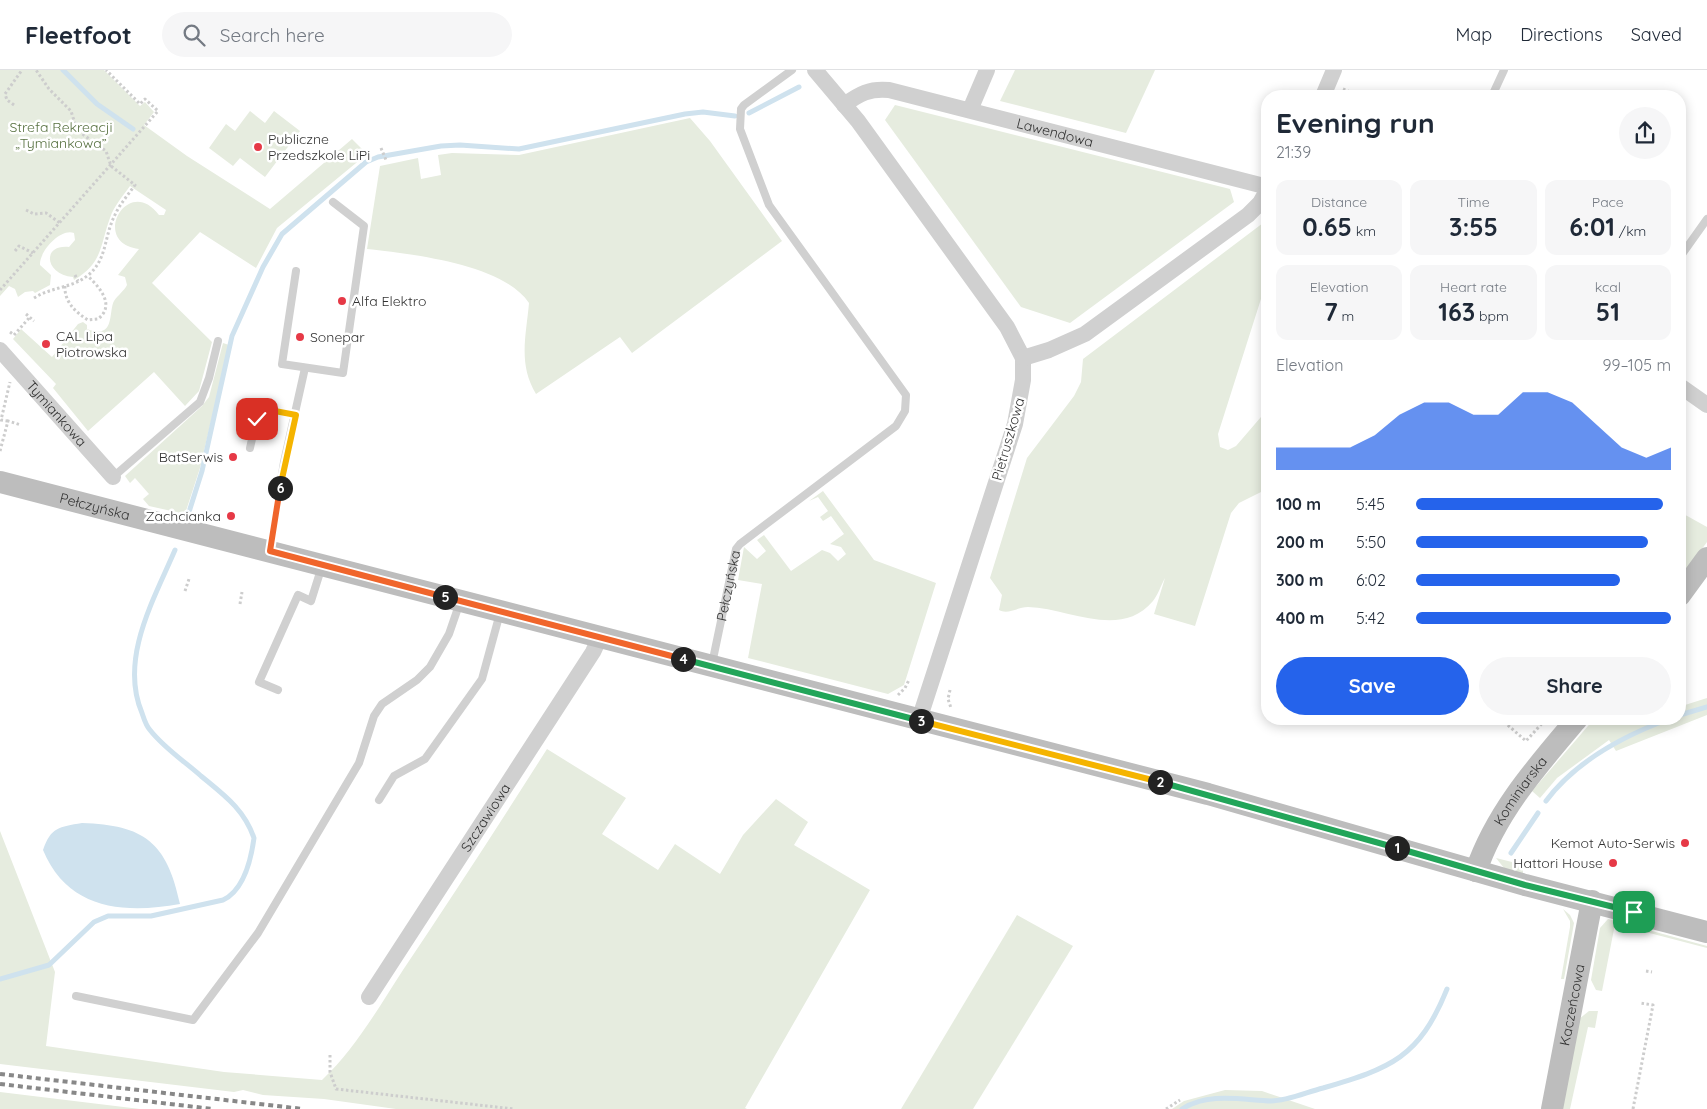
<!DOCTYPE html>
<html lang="en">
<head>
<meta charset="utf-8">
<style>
  body { margin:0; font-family:Quicksand,sans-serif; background:#f6f6f7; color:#1f2937; height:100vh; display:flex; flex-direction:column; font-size:19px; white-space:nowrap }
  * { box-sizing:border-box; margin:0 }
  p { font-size:16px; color:#747a83 }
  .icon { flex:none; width:28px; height:28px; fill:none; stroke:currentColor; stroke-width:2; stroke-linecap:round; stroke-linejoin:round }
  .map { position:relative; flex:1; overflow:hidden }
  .panel { position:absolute; left:1261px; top:20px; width:425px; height:635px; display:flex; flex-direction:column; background:#fff; border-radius:20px; box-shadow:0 2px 12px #0003 }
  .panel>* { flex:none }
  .pin { position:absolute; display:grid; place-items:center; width:42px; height:42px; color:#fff; margin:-21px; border-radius:10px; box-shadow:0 2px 8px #0006 }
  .km { position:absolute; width:25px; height:25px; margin:-12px; border-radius:50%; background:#222; color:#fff; font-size:14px; line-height:25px; text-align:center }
  .round { display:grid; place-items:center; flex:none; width:52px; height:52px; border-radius:26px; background:#f6f6f7 }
  .headline { display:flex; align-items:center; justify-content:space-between; height:85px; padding:0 15px }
  h1 { font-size:28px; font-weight:700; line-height:38px }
  .figures { display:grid; grid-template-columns:repeat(3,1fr); gap:8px; height:85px; padding:5px 15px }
  .figures div { display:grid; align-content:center; border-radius:12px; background:#f6f6f7; text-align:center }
  .figures b { font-size:25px; font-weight:700 }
  .figures small { font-size:14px; font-weight:400 }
  .figures p { font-size:14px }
  .chart { height:140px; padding:10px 15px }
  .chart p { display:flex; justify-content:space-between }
  .chart svg { width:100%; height:90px; margin-top:5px; fill:#2563eb; opacity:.7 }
  .button { display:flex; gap:10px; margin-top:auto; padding:10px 15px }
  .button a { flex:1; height:58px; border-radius:30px; background:#2563eb; color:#fff; font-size:20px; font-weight:700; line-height:58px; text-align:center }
  .button a+a { background:#f6f6f7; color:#1f2937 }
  ul { padding:0 15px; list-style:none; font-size:16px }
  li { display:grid; grid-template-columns:80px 60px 1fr; align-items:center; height:38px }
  li i { height:12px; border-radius:6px; background:#2563eb }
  header { display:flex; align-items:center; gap:30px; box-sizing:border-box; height:70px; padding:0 25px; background:#fff; border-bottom:1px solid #e0e1e3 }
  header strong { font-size:24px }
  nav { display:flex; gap:28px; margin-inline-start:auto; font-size:18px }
  .search { width:350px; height:45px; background:#f6f6f7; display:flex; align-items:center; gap:12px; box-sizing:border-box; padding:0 18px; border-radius:28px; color:#747a83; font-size:19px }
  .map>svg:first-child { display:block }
</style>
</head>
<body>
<header>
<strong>Fleetfoot</strong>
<div class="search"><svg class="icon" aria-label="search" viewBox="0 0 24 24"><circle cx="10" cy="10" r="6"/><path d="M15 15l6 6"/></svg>Search here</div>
<nav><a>Map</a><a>Directions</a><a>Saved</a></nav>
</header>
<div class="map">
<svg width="1707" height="1039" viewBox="0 0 1707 1039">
  <rect width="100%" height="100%" fill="#fff"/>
  <g fill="#e6ecdf">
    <path d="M 0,0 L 104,0 L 140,36 L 145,32 L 154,42 L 144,55 L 187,86 L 270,139 L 352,69 L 367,84 L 277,158 L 256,198 L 200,162 L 152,213 L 212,272 L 199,321 L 185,336 L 154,302 L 88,361 L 53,318 L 56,314 L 13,269 L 21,259 L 52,287 L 78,254 L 83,252 L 87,255 L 87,259 C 116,270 108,242 114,231 C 118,225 124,221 127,215 L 125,207 L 118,205 L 139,179 C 89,173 128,103 159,145 L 164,145 L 166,140 L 130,116 C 123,126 114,136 110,148 C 100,175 103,193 74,210 L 73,207 C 45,205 41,174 69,177 L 75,170 L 74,163 C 60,158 39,182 40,195 L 51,205 L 50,215 L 35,223 L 33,221 L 25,222 L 18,227 L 15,219 L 9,216 L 0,226 Z"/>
    <polygon points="1015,0 1155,0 1126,63 1000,31"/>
    <polygon points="895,35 1230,119 1234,132 1070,253 1021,237 885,50"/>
    <polygon points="250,41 265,53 274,41 300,61 265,107 240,88 233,96 209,78 226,54 235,61"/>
    <path d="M 690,48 L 710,71 L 782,171 L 632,283 L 620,267 L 536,324 C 518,294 526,267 529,233 C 503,194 412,184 367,179 L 380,96 L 418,88 L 421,109 L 441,105 L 438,85 L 452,83 L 519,85 Z"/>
    <path d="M 1267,150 L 1267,210 L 1218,364 L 1220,377 L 1228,380 L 1236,376 L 1267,340 L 1267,419 L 1239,433 L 1231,443 L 1195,556 L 1154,544 L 1165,508 C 1161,515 1158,525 1153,531 C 1120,570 1069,538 1028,537 C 1018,537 1008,545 999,540 L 1002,525 L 990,508 L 1027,388 L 1074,326 L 1081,312 L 1083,289 Z"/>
    <polygon points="223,273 229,275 200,398 185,444 149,436 143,429 149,424 135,408 130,413 125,406 202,336 209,327"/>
    <polygon points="823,421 874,490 936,513 904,615 888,624 748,588 762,514 738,510 744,477 757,489 766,481 757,470 764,465 791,501 822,480 830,483 838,491 846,484 841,477 830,474 844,464 831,446 823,451 820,447 828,441 818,427 809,431"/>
    <polygon points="1680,442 1707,457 1707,472 1680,509"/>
    <polygon points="1707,628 1707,645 1616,681 1609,670 1557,708 1540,728 1532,721 1594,649 1680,649 1680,633 1685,635"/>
    <path d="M 547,679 L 626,728 L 602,764 L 658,800 L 675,774 L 720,804 L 743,765 L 776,729 L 808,752 L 794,775 L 870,820 L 745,1038 L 747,1039 L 396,1039 L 324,1029 L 263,1025 L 243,1020 L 234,1022 L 0,994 L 0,761 L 55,902 L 46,976 L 224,1002 L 322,1010 C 355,979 379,937 403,900 C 452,827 500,753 547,679 Z"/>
    <polygon points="1496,788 1520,794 1523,798 1523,804 1504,798"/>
    <polygon points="1563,839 1570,845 1574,853 1564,909 1561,909 1570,857 1570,851"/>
    <polygon points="1017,845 1073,876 973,1039 901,1039"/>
    <polygon points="1608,849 1707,876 1707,878 1615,854 1602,921 1596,920 1591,910 1600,858"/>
    <polygon points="1589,941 1598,941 1595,958 1588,957 1570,1039 1560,1039 1579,949"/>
    <polygon points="1225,1020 1262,1021 1315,1039 1172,1039 1184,1031"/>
    <polygon points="0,1022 140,1039 0,1039"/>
  </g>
  <path fill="#cfe2ee" d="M 82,753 C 144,755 167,772 180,834 C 124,844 68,840 43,780 C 51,757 59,757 82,753 Z"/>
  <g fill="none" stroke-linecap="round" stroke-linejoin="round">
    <g stroke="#cfe2ee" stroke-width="5">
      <polyline points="63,0 97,34 133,59"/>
      <polyline points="749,43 799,17"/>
      <polyline points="189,442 202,401 232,266 263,197 282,164 366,92 378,87 441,76 460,75 519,79 685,44 703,42 735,46"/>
      <polyline points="1680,645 1707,637"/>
      <path d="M 1546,731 C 1575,692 1623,666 1669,649"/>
      <polyline points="1511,783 1538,743"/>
      <path d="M 0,909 L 49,895 L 94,852 L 108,846 L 151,846 L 223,830 C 244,820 251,790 254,768 C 244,739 224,725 201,706 C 184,691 164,678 150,660 C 146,656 144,649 142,643 C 119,589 154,529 175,480"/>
      <path d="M 1182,1039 C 1209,1022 1242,1030 1271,1031 C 1288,1031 1307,1022 1323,1018 C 1391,998 1419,988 1447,919"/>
    </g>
    <g stroke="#cdcdcd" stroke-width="3" stroke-dasharray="2.5 2.5" stroke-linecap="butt">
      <polyline points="1343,19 1358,25"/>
      <polyline points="14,35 7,30 5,24 22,0"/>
      <polyline points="381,78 386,90"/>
      <polyline points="26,140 34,144 46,143 60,153"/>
      <polyline points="15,181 19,176 33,183"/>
      <polyline points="75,205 78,211"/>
      <path d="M 65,216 C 64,231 75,242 88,250 L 98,249 C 116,235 99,217 88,206"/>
      <polyline points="0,220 158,41 145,29 140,34 106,0"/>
      <path d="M 34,228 C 51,217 72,218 87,206 C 107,191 104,167 114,147 C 119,135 128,125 135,115 L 111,96 L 106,81 L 81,63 L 76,57 L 71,41 L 49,19 L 36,0"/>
      <polyline points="26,244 34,251"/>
      <polyline points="10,262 14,265 30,247"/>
      <polyline points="8,351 1,350 10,312"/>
      <polyline points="0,381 8,351 21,355"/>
      <polyline points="185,521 189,509"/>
      <polyline points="240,534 242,522"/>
      <polyline points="950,620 948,629 951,638"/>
      <polyline points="898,625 905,618 909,610"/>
      <polyline points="1506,649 1503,651 1526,671 1546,649"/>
      <polyline points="1646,901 1652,902"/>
      <polyline points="330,985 330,1002 336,1019 514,1039"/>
      <polyline points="1166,1039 1180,1030"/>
      <polyline points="1633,1039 1653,935 1640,933"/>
    </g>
    <g stroke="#d0d0d0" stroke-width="8">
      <polyline points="1492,26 1504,0"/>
      <polyline points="1680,187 1707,149"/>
      <polyline points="296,201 282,294 343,303 364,156 333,132"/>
      <polyline points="250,378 259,337 296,345"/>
      <polyline points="113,407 200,332 209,308 218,271"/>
      <polyline points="270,479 284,392 305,298"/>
      <path id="s1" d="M 712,594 L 736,479 L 740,474 L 896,356 L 905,341 L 906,325 L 769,135 L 740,59 L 741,39 L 744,35 L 792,0"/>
      <polyline points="278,620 259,612 298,525 311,531 322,496"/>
      <polyline points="379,730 394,706 425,689 482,609 500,543"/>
      <polyline points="76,926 193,950 258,863 359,693 374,646 382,634 417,610 430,597 449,564 460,532"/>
    </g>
    <g stroke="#d0d0d0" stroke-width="16">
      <polyline points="815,0 858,51 1007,257 1023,288 1023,310 1015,354 919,650"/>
      <polyline points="1323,26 1334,0"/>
      <path id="s2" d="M 844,35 C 859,24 870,18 889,20 L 1268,117"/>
      <polyline points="970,40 987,0"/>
      <path id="s3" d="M 0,280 L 113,407"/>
      <polyline points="1023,288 1049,280 1085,264 1248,145 1260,133 1268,119"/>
      <polyline points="1680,316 1707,335"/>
      <path id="s4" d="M 369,927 L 593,582 L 600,567"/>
    </g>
    <g stroke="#bdbdbd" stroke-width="22">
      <path id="s5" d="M 0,412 L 1208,724 L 1525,815 L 1707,862"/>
      <polyline points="1680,525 1707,488"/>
      <path id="s6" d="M 1476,801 C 1496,742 1538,695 1577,649"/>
      <path id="s7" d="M 1552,1039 L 1592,831"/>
    </g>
    <g stroke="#888" stroke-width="4" stroke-dasharray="5 4" stroke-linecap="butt">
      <polyline points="0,1004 303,1039"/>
      <polyline points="0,1014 213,1039"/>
    </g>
  </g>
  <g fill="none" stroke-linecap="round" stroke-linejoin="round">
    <g stroke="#fff" stroke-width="10">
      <polyline id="split-1" points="1397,778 1525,815 1634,842"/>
    </g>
    <g stroke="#fff" stroke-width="10">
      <polyline id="split-2" points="1160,712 1397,778"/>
    </g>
    <g stroke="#fff" stroke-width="10">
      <polyline id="split-3" points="921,651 1160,712"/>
    </g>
    <g stroke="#fff" stroke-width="10">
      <polyline id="split-4" points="683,589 921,651"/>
    </g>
    <g stroke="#fff" stroke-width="10">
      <polyline id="split-5" points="445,527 683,589"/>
    </g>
    <g stroke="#fff" stroke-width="10">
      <polyline id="split-6" points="280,418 270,481 445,527"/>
    </g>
    <g stroke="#fff" stroke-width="10">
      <polyline id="split-7" points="257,349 259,338 296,345 280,418"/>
    </g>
    <use href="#split-1" stroke="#22a559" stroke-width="6"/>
    <use href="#split-2" stroke="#22a559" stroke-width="6"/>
    <use href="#split-3" stroke="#f5b400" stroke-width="6"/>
    <use href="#split-4" stroke="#22a559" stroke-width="6"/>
    <use href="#split-5" stroke="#f0652b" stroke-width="6"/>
    <use href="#split-6" stroke="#f0652b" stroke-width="6"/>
    <use href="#split-7" stroke="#f5b400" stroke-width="6"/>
  </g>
  <g fill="#e63946" stroke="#fff" stroke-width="2">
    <circle cx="258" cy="77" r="5"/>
    <circle cx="342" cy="231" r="5"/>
    <circle cx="300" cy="267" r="5"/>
    <circle cx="46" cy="274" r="5"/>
    <circle cx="233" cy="387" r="5"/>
    <circle cx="231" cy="446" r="5"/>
    <circle cx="1685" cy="773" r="5"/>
    <circle cx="1613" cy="793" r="5"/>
  </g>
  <g text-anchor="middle" stroke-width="5" stroke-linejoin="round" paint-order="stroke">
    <g font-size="14" fill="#56703f" stroke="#fff">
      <text x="61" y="62">Strefa Rekreacji<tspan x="61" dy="16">„Tymiankowa”</tspan></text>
    </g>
    <g font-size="14" fill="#333" stroke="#fff">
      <text dy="5" stroke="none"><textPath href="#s2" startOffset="220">Lawendowa</textPath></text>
      <text dy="5" stroke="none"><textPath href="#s3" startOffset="85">Tymiankowa</textPath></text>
      <text transform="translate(1008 369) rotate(-74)" y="5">Pietruszkowa</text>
      <text dy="5" stroke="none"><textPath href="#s5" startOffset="98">Pełczyńska</textPath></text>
      <text dy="5" stroke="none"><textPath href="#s1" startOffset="80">Pełczyńska</textPath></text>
      <text dy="5" stroke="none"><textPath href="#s6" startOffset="92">Kominiarska</textPath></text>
      <text dy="5" stroke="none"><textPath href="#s4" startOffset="214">Szczawiowa</textPath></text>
      <text dy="5" stroke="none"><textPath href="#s7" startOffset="106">Kaczeńcowa</textPath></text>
    </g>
    <g font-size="14" fill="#333" stroke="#fff" text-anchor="start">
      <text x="268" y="74">Publiczne<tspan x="268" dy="16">Przedszkole LiPi</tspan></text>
      <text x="352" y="236">Alfa Elektro</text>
      <text x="56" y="271">CAL Lipa<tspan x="56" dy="16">Piotrowska</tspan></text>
      <text x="310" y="272">Sonepar</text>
      <text x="223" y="392" text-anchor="end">BatSerwis</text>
      <text x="221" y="451" text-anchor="end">Zachcianka</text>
      <text x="1675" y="778" text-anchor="end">Kemot Auto-Serwis</text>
      <text x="1603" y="798" text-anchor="end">Hattori House</text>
    </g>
  </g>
</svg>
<div class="pin" style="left:1634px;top:842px;background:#1e9e55"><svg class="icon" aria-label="arrive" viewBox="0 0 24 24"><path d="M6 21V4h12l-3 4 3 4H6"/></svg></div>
<div class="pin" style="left:257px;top:349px;background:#d93025"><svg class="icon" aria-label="check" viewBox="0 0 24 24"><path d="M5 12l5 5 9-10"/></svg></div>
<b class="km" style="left:1397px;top:778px">1</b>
<b class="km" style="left:1160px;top:712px">2</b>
<b class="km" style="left:921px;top:651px">3</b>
<b class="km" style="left:683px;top:589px">4</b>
<b class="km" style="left:445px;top:527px">5</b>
<b class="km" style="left:280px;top:418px">6</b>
<section class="panel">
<div class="headline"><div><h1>Evening run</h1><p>21:39</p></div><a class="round"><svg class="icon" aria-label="share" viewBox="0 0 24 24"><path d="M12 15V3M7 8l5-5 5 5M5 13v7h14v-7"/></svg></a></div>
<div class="figures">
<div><p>Distance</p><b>0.65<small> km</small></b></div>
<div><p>Time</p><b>3:55</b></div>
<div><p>Pace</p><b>6:01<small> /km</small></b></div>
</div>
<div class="figures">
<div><p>Elevation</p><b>7<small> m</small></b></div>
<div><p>Heart rate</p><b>163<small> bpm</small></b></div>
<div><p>kcal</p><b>51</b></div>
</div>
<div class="chart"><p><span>Elevation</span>99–105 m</p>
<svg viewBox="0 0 160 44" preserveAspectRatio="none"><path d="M0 44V33L10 33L20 33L30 33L40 27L50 17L60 11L70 11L80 17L90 17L100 6L110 6L120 11L130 22L140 33L150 38L160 33V44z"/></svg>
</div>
<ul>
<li><b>100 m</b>5:45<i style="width:97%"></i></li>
<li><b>200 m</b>5:50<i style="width:91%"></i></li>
<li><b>300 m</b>6:02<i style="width:80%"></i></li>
<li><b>400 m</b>5:42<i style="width:100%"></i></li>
</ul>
<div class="button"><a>Save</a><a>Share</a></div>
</section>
</div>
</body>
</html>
